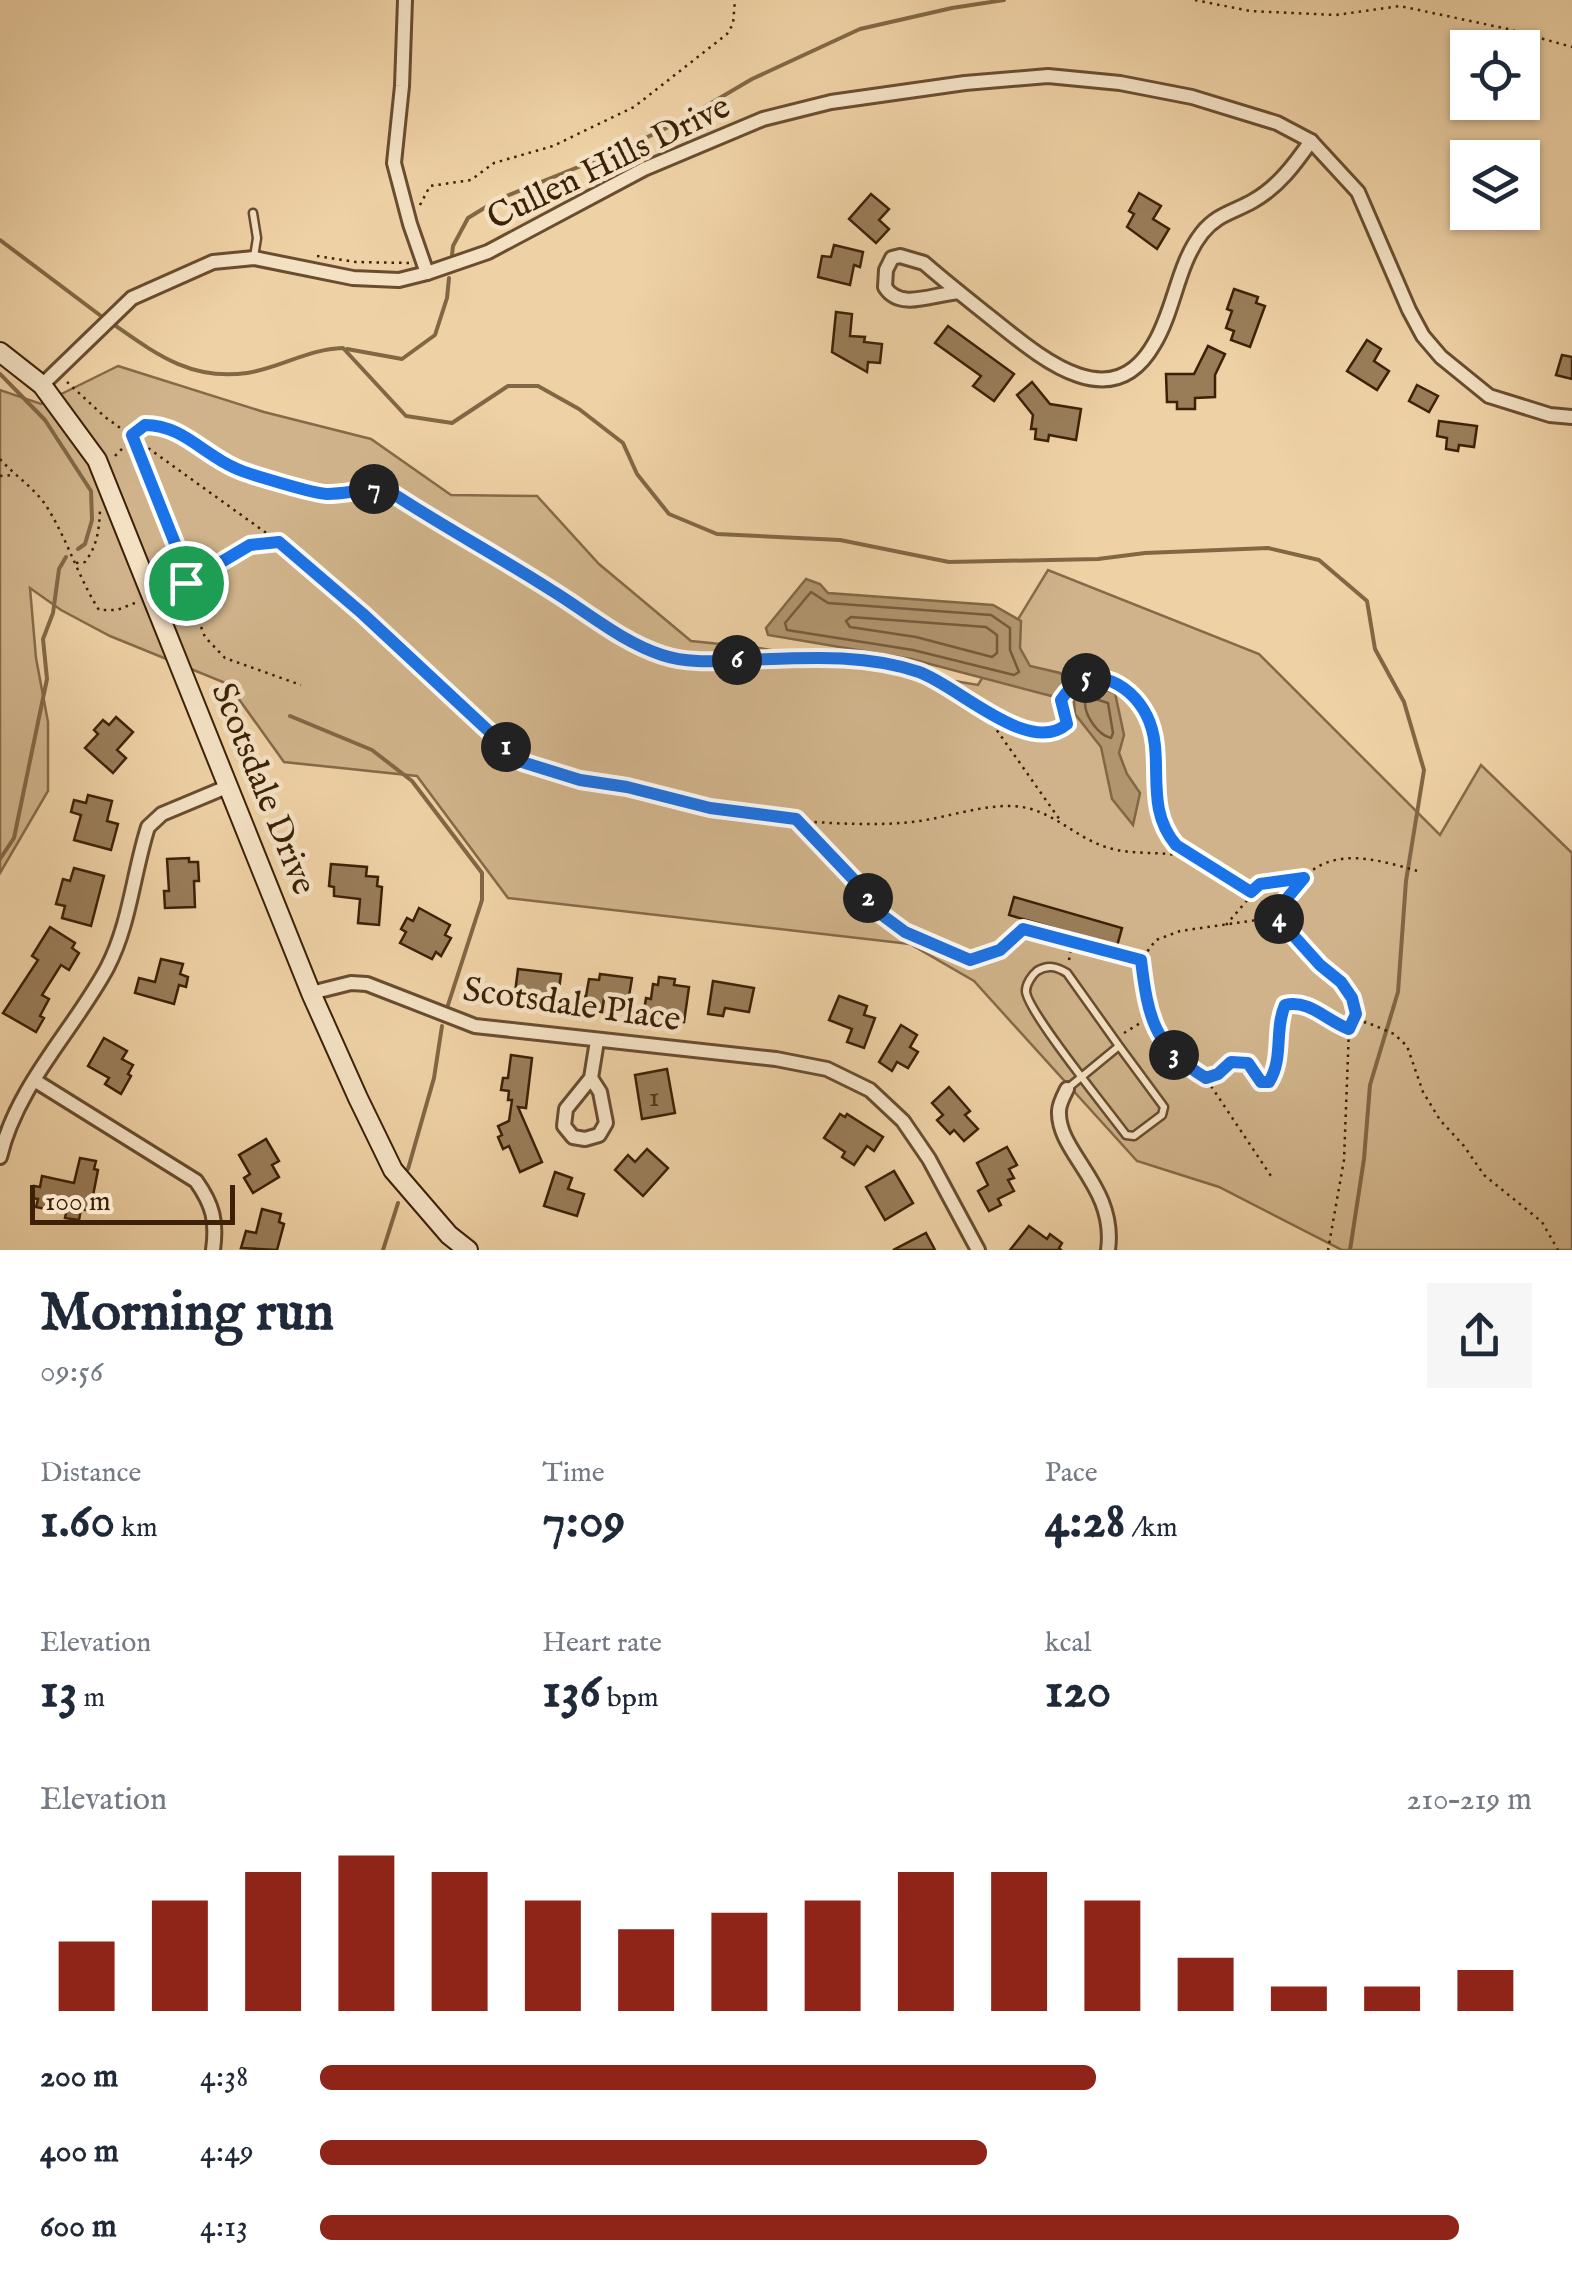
<!DOCTYPE html>
<html lang="en">
<head>
<meta charset="utf-8">
<style>
  body { margin:0; font-family:"IM FELL English",serif; background:#f6f6f7; color:#1f2937; height:100vh; display:flex; flex-direction:column; font-size:38px; white-space:nowrap }
  * { box-sizing:border-box; margin:0 }
  p { font-size:32px; color:#747a83 }
  .icon { flex:none; width:55px; height:55px; fill:none; stroke:currentColor; stroke-width:2; stroke-linecap:round; stroke-linejoin:round }
  .map { position:relative; height:1250px; overflow:hidden }
  .drawer { display:flex; flex-direction:column; background:#fff; flex:1 }
  .drawer>* { flex:none }
  .fabs { position:absolute; left:1450px; top:30px; display:grid; gap:20px }
  .fabs a { display:grid; place-items:center; width:90px; height:90px; border-radius:0px; background:#fff; box-shadow:0 2px 8px #0004; font-size:50px }
  .scale { position:absolute; left:30px; bottom:25px; width:205px; box-sizing:border-box; padding-left:10px; border:5px solid #3c2106; border-top:0; font-size:28px; line-height:35px; white-space:nowrap; color:#3c2106; -webkit-text-stroke:8px #f4e1c4; paint-order:stroke }
  .pin { position:absolute; display:grid; place-items:center; width:85px; height:85px; color:#fff; margin:-42px; border:5px solid #fff; border-radius:50%; box-shadow:0 2px 10px #0007 }
  .km { position:absolute; width:50px; height:50px; margin:-25px; border-radius:50%; background:#222; color:#fff; font-size:28px; line-height:50px; text-align:center }
  .round { display:grid; place-items:center; flex:none; width:105px; height:105px; border-radius:0px; background:#f6f6f7 }
  .head { display:flex; align-items:center; justify-content:space-between; height:170px; padding:0 40px }
  h1 { font-size:55px; font-weight:700; line-height:75px }
  .stats { display:grid; grid-template-columns:repeat(3,1fr); gap:15px; height:170px; padding:10px 40px }
  .stats div { display:grid; align-content:center }
  .stats b { font-size:50px; font-weight:700 }
  .stats small { font-size:28px; font-weight:400 }
  .stats p { font-size:28px }
  .chart { height:280px; padding:20px 40px }
  .chart p { display:flex; justify-content:space-between }
  .chart svg { width:100%; height:180px; margin-top:10px; stroke:#8f2418; stroke-width:6 }
  ul { padding:0 40px; list-style:none; font-size:32px }
  li { display:grid; grid-template-columns:160px 120px 1fr; align-items:center; height:75px }
  li i { height:25px; border-radius:12px; background:#8f2418 }
  .map>svg:first-child { display:block }
</style>
</head>
<body>
<div class="map">
<svg width="1572" height="1250" viewBox="0 0 1572 1250">
  <rect width="100%" height="100%" fill="#eed1a5"/>
  <filter id="stains"><feTurbulence type="fractalNoise" baseFrequency=".002" numOctaves="4"/><feColorMatrix values="0 0 0 0 .2 0 0 0 0 .09 0 0 0 0 .02 0 0 0 .5 -.17"/></filter>
  <radialGradient id="worn" r=".72"><stop offset=".6" stop-color="#630" stop-opacity="0"/><stop offset="1" stop-color="#630" stop-opacity=".3"/></radialGradient>
  <polygon fill="#d0b38a" stroke="#866a48" stroke-width="2.5" points="118,366 264,412 371,439 451,495 537,496 599,564 691,641 759,648 978,685 1048,570 1259,654 1440,835 1481,765 1572,853 1572,1250 1342,1250 1219,1187 1137,1161 974,981 910,944 508,898 417,776 284,762 228,684 110,636 61,610 30,588 36,658 48,722 48,791 0,873 0,390 41,404"/>
  <g fill="#b1956f" stroke="#826745" stroke-width="2.5">
    <polygon points="806,579 820,584 828,593 993,605 1021,621 1020,648 1030,666 1060,673 1067,681 1064,691 1051,696 911,659 768,635 766,628"/>
    <polygon points="1084,687 1099,687 1115,693 1124,735 1119,753 1127,774 1140,793 1133,825 1112,799 1101,747 1075,714 1074,699"/>
  </g>
  <g fill="none" stroke-linecap="round" stroke-linejoin="round">
    <g stroke="#765b3a" stroke-width="2.5">
      <polygon points="811,592 828,603 991,615 1010,628 1010,650 1019,672 1014,675 913,650 787,630 785,623"/>
      <polygon points="851,617 986,627 997,635 997,653 992,657 916,637 850,627 846,621"/>
      <path d="M 1089,697 L 1108,703 L 1113,733 L 1111,738 C 1098,735 1085,716 1085,703 Z"/>
    </g>
    <g stroke="#826745" stroke-width="4">
      <polyline points="0,240 105,319"/>
      <polyline points="452,255 453,246 468,218 499,199 618,151 679,122 752,79 860,29 952,8 1004,0"/>
      <path d="M 113,324 C 156,354 191,381 247,373 C 280,368 308,349 343,348 L 406,416 L 452,423 L 508,386 L 538,386 L 579,409 L 623,443 L 637,474 L 669,514 L 717,534 L 840,540 L 949,562 L 1098,559 L 1145,553 L 1268,548 L 1319,560 L 1367,601 L 1375,649 L 1404,702 L 1424,770 L 1406,881 L 1398,992 L 1370,1085 L 1364,1159 L 1350,1250"/>
      <polyline points="347,349 402,359 435,335 447,298 449,278"/>
      <polyline points="0,374 45,420 91,491 92,520 85,544 78,549"/>
      <polyline points="290,716 372,750 412,781 482,873 482,900 448,1005"/>
      <polyline points="0,859 14,838 47,679 43,639 53,613 59,569 66,557"/>
      <polyline points="408,1169 434,1078 442,1026"/>
      <polyline points="383,1250 398,1203"/>
    </g>
  </g>
  <g fill="#997d59" stroke="#3c2106" stroke-width="2.5">
    <polygon points="1139,193 1161,206 1153,219 1169,229 1157,249 1127,227 1134,214 1129,211"/>
    <polygon points="871,194 889,209 879,220 889,229 876,243 849,219"/>
    <polygon points="834,245 863,252 860,267 854,265 850,285 818,277 822,256 831,257"/>
    <polygon points="1234,289 1258,297 1256,303 1265,306 1250,347 1231,340 1234,331 1226,328 1232,311 1227,309"/>
    <polygon points="836,312 852,314 850,336 865,337 864,342 882,344 880,363 868,362 867,372 832,352"/>
    <polygon points="948,326 1014,374 994,401 973,386 981,376 935,343"/>
    <polygon points="1367,340 1381,349 1374,361 1389,371 1377,390 1347,371"/>
    <polygon points="1208,346 1225,354 1215,375 1215,397 1195,398 1195,409 1177,409 1177,402 1167,402 1166,374 1194,374"/>
    <polygon points="1562,355 1572,357 1572,379 1556,375"/>
    <polygon points="1032,382 1050,404 1081,409 1076,440 1049,435 1048,441 1035,439 1036,429 1031,429 1033,415 1017,395"/>
    <polygon points="1417,385 1438,396 1429,412 1409,401"/>
    <polygon points="1439,421 1477,426 1474,447 1459,445 1458,451 1446,449 1447,438 1437,436"/>
    <polygon points="116,717 133,732 117,750 126,758 113,773 85,748 98,734 94,730 103,720 109,725"/>
    <polygon points="88,795 112,801 107,821 118,824 111,850 74,840 81,815 71,812 74,800 86,803"/>
    <polygon points="189,858 189,862 198,862 199,881 194,881 195,907 165,908 164,891 169,891 167,859"/>
    <polygon points="331,864 367,867 366,876 378,877 377,886 382,887 379,925 358,923 360,899 334,896 334,887 329,886"/>
    <polygon points="74,868 104,876 91,926 62,918 65,906 56,904 63,879 70,881"/>
    <polygon points="1014,897 1122,928 1117,946 1009,915"/>
    <polygon points="419,908 450,925 445,935 451,938 441,956 436,952 432,959 400,943 406,932 401,929 407,918 413,921"/>
    <polygon points="50,927 75,943 72,948 79,953 69,970 61,965 42,995 49,999 40,1016 44,1018 36,1032 3,1013 38,960 32,956"/>
    <polygon points="161,959 183,964 180,974 188,977 186,987 179,985 174,1004 135,993 139,978 155,982"/>
    <polygon points="518,969 561,974 557,1005 541,1003 542,996 515,993"/>
    <polygon points="600,974 632,978 628,1002 604,999 602,1012 579,1009 580,995 586,996 589,979 599,980"/>
    <polygon points="659,977 675,979 674,985 689,987 684,1022 643,1016 646,998 651,999 653,984 658,985"/>
    <polygon points="713,981 754,988 749,1012 725,1008 723,1016 708,1014"/>
    <polygon points="839,996 867,1006 864,1015 875,1018 864,1048 847,1042 852,1029 829,1020"/>
    <polygon points="901,1025 917,1035 910,1047 918,1052 908,1068 897,1062 892,1071 879,1062"/>
    <polygon points="104,1038 127,1051 122,1059 133,1065 128,1074 131,1076 121,1094 105,1084 109,1078 88,1066"/>
    <polygon points="511,1055 532,1058 526,1108 518,1107 542,1162 520,1172 509,1146 503,1149 498,1137 502,1135 498,1126 509,1121 512,1100 508,1100 509,1091 501,1090 503,1078 508,1078"/>
    <polygon points="667,1069 675,1113 642,1119 635,1075"/>
    <polygon points="949,1087 970,1111 965,1115 978,1129 964,1141 954,1130 950,1134 937,1120 943,1115 932,1103"/>
    <polygon points="840,1114 845,1117 847,1114 883,1137 874,1151 867,1146 854,1165 842,1157 845,1152 824,1138"/>
    <polygon points="266,1139 279,1161 272,1165 279,1177 253,1193 244,1178 250,1174 239,1155"/>
    <polygon points="1007,1147 1017,1165 1009,1169 1014,1178 1008,1180 1014,1191 998,1199 1001,1205 989,1211 978,1191 988,1185 977,1163"/>
    <polygon points="647,1149 668,1168 643,1196 615,1170 628,1155 635,1162"/>
    <polygon points="80,1158 96,1161 94,1169 98,1170 90,1211 81,1209 79,1220 65,1218 66,1213 36,1207 38,1199 32,1198 34,1186 40,1187 42,1176 74,1183"/>
    <polygon points="894,1171 913,1203 885,1220 866,1187"/>
    <polygon points="555,1172 572,1178 568,1189 584,1194 577,1216 544,1206"/>
    <polygon points="262,1209 281,1214 279,1222 284,1224 277,1250 241,1248 246,1231 256,1233"/>
    <polygon points="1029,1226 1047,1239 1050,1234 1062,1243 1059,1248 1061,1250 1010,1250"/>
    <polygon points="926,1233 935,1250 893,1250"/>
  </g>
  <g fill="none" stroke-linecap="round" stroke-linejoin="round">
    <g stroke="#684d2e" stroke-width="11">
      <g id="lane">
        <polyline points="253,213 257,238 254,257"/>
        <path d="M 1068,1088 L 1119,1046 L 1067,973 C 1057,967 1048,964 1037,971 C 1032,975 1026,984 1026,991 C 1026,1010 1110,1113 1126,1135 L 1134,1136 L 1162,1115 L 1164,1107 L 1119,1046"/>
      </g>
    </g>
    <g stroke="#684d2e" stroke-width="18">
      <g id="street">
        <polyline points="405,0 402,86 394,163 410,224 427,273"/>
        <path d="M 959,292 C 933,294 900,311 885,287 L 886,270 L 892,258 L 900,256 L 924,263 C 947,283 971,302 995,321 C 1040,357 1111,419 1154,344 C 1175,309 1177,265 1202,233 C 1217,214 1234,212 1253,201 C 1278,187 1295,164 1311,141"/>
        <polyline points="42,385 132,298 213,262 254,258 353,278 399,280 427,273 488,252 644,169 763,119 831,102 965,83 1048,76 1120,83 1192,97 1277,123 1311,141 1358,192 1409,310 1423,336 1441,357 1489,396 1550,415 1572,417"/>
        <polyline points="311,993 351,983 367,984 475,1026 776,1059 827,1069 870,1090 903,1121 929,1159 978,1250"/>
        <polyline points="591,1078 600,1092 606,1123 599,1135 585,1139 573,1137 564,1126 566,1109 591,1078 597,1041"/>
        <path d="M 34,1080 L 196,1181 C 213,1205 217,1221 213,1250"/>
        <path d="M 1067,1089 C 1064,1095 1059,1104 1059,1111 C 1057,1153 1117,1186 1108,1250"/>
        <path d="M 0,1157 C 17,1085 73,1031 107,968 C 130,924 133,874 148,827 L 162,814 L 229,786"/>
      </g>
    </g>
    <g stroke="#3c2106" stroke-width="22">
      <polyline id="secondary" points="0,352 42,385 97,460 311,993 358,1098 393,1170 449,1235 468,1250"/>
    </g>
    <g stroke="#3c2106" stroke-width="2.5" stroke-dasharray="2.5 5" stroke-linecap="butt">
      <polyline points="1195,0 1250,11 1336,15 1400,6 1508,29 1572,47"/>
      <polyline points="420,205 430,186 471,180 494,163 553,146 634,107 727,34 733,24 735,0"/>
      <polyline points="317,256 356,262 409,263"/>
      <polyline points="67,382 105,417 276,540"/>
      <polyline points="132,437 180,555 192,604 205,637 225,658 301,685"/>
      <path d="M 115,456 L 145,425 C 188,424 217,465 258,476 C 276,481 309,494 326,494 C 349,494 364,487 389,491 C 442,526 498,556 551,590 C 587,612 622,642 662,655 C 689,664 717,661 745,660 C 803,658 863,653 919,672 C 957,685 1029,757 1067,724 L 1061,700 C 1072,684 1084,672 1105,679 C 1169,703 1146,762 1159,813 C 1164,833 1173,843 1189,856"/>
      <path d="M 0,459 C 14,475 32,486 45,504 C 67,538 78,577 99,610 L 117,610 L 135,603"/>
      <polyline points="0,476 13,475"/>
      <path d="M 76,563 L 85,562 C 97,546 99,531 100,511"/>
      <path d="M 168,590 L 250,545 L 279,542 L 300,557 L 363,614 L 522,762 C 556,776 589,780 625,787 C 652,792 678,802 705,808 C 758,819 848,827 901,823 C 939,821 975,805 1013,806 C 1052,808 1074,838 1109,848 C 1136,856 1164,850 1191,858 C 1246,875 1279,923 1317,963 C 1339,985 1365,993 1349,1029 L 1366,1022 L 1394,1034 L 1407,1046 L 1423,1092 L 1440,1120 L 1464,1146 L 1484,1175 L 1542,1222 L 1558,1250"/>
      <polyline points="984,712 1060,820"/>
      <polyline points="797,820 856,882 878,912 905,932 969,961 1000,949 1023,929 1141,960"/>
      <polyline points="1226,925 1261,884 1302,878"/>
      <polyline points="1069,960 1072,944"/>
      <path d="M 1150,1016 L 1141,960 L 1156,940 L 1180,931 L 1264,919 C 1282,911 1290,895 1302,880 C 1333,844 1382,861 1421,872"/>
      <path d="M 1124,1033 L 1150,1017 C 1165,1046 1179,1062 1206,1078 L 1218,1074 L 1231,1061 L 1247,1063 L 1261,1081 L 1269,1082 C 1284,1057 1274,1030 1285,1005 C 1309,999 1327,1021 1349,1029 L 1344,1160 L 1328,1250"/>
      <polyline points="1207,1080 1271,1176"/>
    </g>
    <use href="#lane" stroke="#f4e1c4" stroke-width="6"/>
    <use href="#street" stroke="#f4e1c4" stroke-width="12"/>
    <use href="#secondary" stroke="#f4e1c4" stroke-width="18"/>
  </g>
  <g fill="none" stroke-linecap="round" stroke-linejoin="round">
    <g stroke="#fff" stroke-width="20">
      <path id="route" d="M 145,425 C 182,425 203,454 235,468 C 247,474 316,494 327,494 C 350,494 364,487 389,491 C 442,526 498,556 551,590 C 587,612 622,642 662,655 C 689,664 717,661 745,660 C 803,658 863,653 919,672 C 957,685 1029,757 1067,724 L 1061,700 C 1086,661 1129,680 1147,716 C 1167,757 1142,805 1176,845 L 1251,892 L 1260,884 L 1304,878 L 1274,914 L 1320,965 L 1341,982 L 1352,998 L 1356,1014 L 1349,1029 C 1327,1021 1309,999 1285,1005 C 1274,1030 1284,1058 1269,1082 L 1261,1082 L 1248,1063 L 1231,1062 L 1218,1074 L 1206,1078 C 1154,1047 1148,1018 1141,960 L 1023,929 L 1000,950 L 970,960 L 905,932 L 878,912 L 856,882 L 796,819 L 710,808 L 627,787 L 580,780 L 522,762 L 363,614 L 279,542 L 250,545 L 186,583 L 180,556 L 132,435 Z"/>
    </g>
    <use href="#route" stroke="#1a73e8" stroke-width="12"/>
  </g>
  <g text-anchor="middle" stroke-width="9" stroke-linejoin="round" paint-order="stroke">
    <g font-size="30" fill="#53381b">
      <text x="654" y="1106">1</text>
    </g>
    <g font-size="35" fill="#3c2106" stroke="#f4e1c4">
      <text transform="translate(608 161) rotate(-26)" y="12">Cullen Hills Drive</text>
      <text transform="translate(265 788) rotate(68)" y="12">Scotsdale Drive</text>
      <text transform="translate(572 1003) rotate(8)" y="12">Scotsdale Place</text>
    </g>
  </g>
  <rect width="100%" height="100%" filter="url(#stains)"/>
  <rect width="100%" height="100%" fill="url(#worn)"/>
</svg>
<div class="fabs">
<a><svg class="icon" aria-label="locate" viewBox="0 0 24 24"><circle cx="12" cy="12" r="6"/><path d="M12 2v4M12 18v4M2 12h4M18 12h4"/></svg></a>
<a><svg class="icon" aria-label="layers" viewBox="0 0 24 24"><path d="M12 4l9 5-9 5-9-5zM3 14l9 5 9-5"/></svg></a>
</div>
<div class="scale">100 m</div>
<div class="pin" style="left:186px;top:583px;background:#1e9e55"><svg class="icon" aria-label="arrive" viewBox="0 0 24 24"><path d="M6 21V4h12l-3 4 3 4H6"/></svg></div>
<b class="km" style="left:506px;top:747px">1</b>
<b class="km" style="left:868px;top:898px">2</b>
<b class="km" style="left:1174px;top:1055px">3</b>
<b class="km" style="left:1279px;top:919px">4</b>
<b class="km" style="left:1086px;top:678px">5</b>
<b class="km" style="left:737px;top:660px">6</b>
<b class="km" style="left:374px;top:489px">7</b>
</div>
<section class="drawer">
<div class="head"><div><h1>Morning run</h1><p>09:56</p></div><a class="round"><svg class="icon" aria-label="share" viewBox="0 0 24 24"><path d="M12 15V3M7 8l5-5 5 5M5 13v7h14v-7"/></svg></a></div>
<div class="stats">
<div><p>Distance</p><b>1.60<small> km</small></b></div>
<div><p>Time</p><b>7:09</b></div>
<div><p>Pace</p><b>4:28<small> /km</small></b></div>
</div>
<div class="stats">
<div><p>Elevation</p><b>13<small> m</small></b></div>
<div><p>Heart rate</p><b>136<small> bpm</small></b></div>
<div><p>kcal</p><b>120</b></div>
</div>
<div class="chart"><p><span>Elevation</span>210–219 m</p>
<svg viewBox="0 0 160 44" preserveAspectRatio="none"><path d="M5 44V27M15 44V17M25 44V10M35 44V6M45 44V10M55 44V17M65 44V24M75 44V20M85 44V17M95 44V10M105 44V10M115 44V17M125 44V31M135 44V38M145 44V38M155 44V34"/></svg>
</div>
<ul>
<li><b>200 m</b>4:38<i style="width:64%"></i></li>
<li><b>400 m</b>4:49<i style="width:55%"></i></li>
<li><b>600 m</b>4:13<i style="width:94%"></i></li>
</ul>
</section>
</body>
</html>
